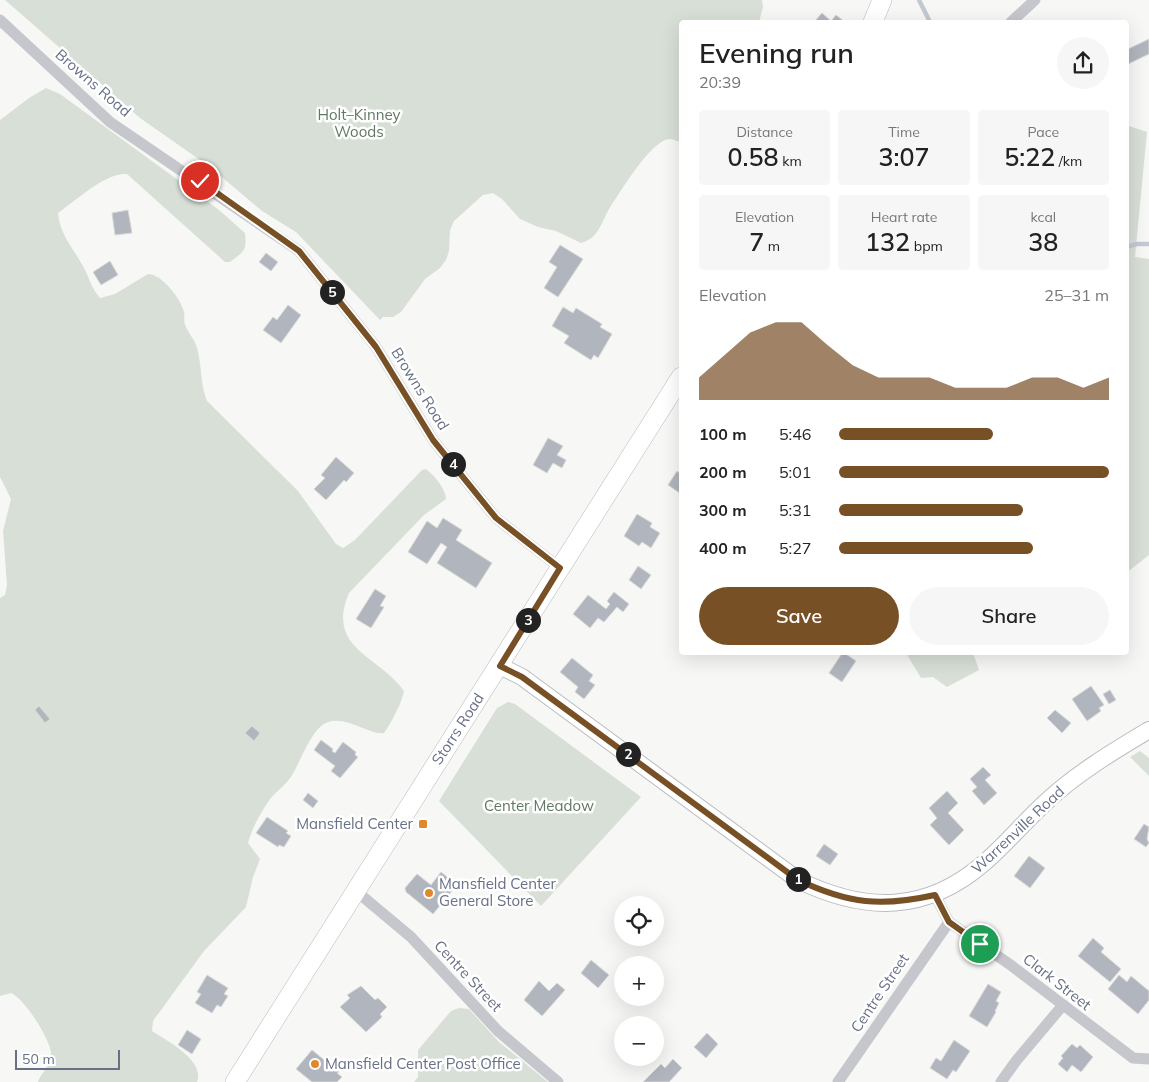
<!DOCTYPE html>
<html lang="en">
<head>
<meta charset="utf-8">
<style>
  body { margin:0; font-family:Mulish,sans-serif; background:#f6f6f6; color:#222; height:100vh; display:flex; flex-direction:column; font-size:19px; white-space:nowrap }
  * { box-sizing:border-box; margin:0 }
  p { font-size:16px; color:#767676 }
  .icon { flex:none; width:28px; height:28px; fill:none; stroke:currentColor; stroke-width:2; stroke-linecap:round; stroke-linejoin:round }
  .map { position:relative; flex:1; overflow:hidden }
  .sheet { position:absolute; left:679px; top:20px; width:450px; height:635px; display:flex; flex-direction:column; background:#fff; border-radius:5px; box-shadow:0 5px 20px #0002 }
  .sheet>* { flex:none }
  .fabs { position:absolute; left:614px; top:896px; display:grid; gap:10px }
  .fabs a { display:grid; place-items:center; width:50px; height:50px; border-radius:50%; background:#fff; box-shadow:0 5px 20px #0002; font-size:25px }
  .scale { position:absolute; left:15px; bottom:12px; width:105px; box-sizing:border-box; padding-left:5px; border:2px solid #677086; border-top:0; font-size:14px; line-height:18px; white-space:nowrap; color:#677086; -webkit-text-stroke:4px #fff; paint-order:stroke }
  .pin { position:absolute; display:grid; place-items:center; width:42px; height:42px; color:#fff; margin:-21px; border:2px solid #fff; border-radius:50%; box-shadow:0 1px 5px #0007 }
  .km { position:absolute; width:25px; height:25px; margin:-12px; border-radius:50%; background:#222; color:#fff; font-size:14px; line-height:25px; text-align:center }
  .round { display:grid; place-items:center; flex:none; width:52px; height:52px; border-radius:26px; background:#f6f6f6 }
  .head { display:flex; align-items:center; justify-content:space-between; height:85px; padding:0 20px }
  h1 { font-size:28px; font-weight:600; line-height:38px }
  .figures { display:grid; grid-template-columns:repeat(3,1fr); gap:8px; height:85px; padding:5px 20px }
  .figures div { display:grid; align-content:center; border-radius:5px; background:#f6f6f6; text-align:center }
  .figures b { font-size:25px; font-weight:600 }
  .figures small { font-size:14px; font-weight:400 }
  .figures p { font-size:14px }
  .chart { height:140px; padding:10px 20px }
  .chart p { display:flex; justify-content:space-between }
  .chart svg { width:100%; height:90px; margin-top:5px; fill:#785026; opacity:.7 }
  .action { display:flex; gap:10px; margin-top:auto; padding:10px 20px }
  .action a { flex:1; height:58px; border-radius:30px; background:#785026; color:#fff; font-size:20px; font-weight:600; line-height:58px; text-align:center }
  .action a+a { background:#f6f6f6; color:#222 }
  ul { padding:0 20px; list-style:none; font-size:16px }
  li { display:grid; grid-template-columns:80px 60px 1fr; align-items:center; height:38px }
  li i { height:12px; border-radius:6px; background:#785026 }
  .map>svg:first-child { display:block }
</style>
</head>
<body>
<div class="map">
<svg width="1149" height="1082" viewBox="0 0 1149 1082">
  <rect width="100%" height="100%" fill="#f7f8f5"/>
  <g fill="#d7dfd6">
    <path d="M 5,0 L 762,0 L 763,7 L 759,22 L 681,22 L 681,142 C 678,142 673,139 670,139 C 652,139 621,191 611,206 C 601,221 600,238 581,243 L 556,231 L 538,227 L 520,219 L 502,199 L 493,193 L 483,195 L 454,221 L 450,230 L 449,251 L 446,260 L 440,268 L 425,279 L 401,312 L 393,317 L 383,317 L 380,320 L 296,232 L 262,211 L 210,167 L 140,118 Z"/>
    <path d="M 46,88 L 60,94 L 219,210 L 245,233 C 247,251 244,251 230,262 L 225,262 L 127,174 C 106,172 75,201 58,213 C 60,236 75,250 85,270 C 90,280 92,289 100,298 L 115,294 L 148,274 C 162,274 181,299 184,312 C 185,317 183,322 186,327 C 189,334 195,340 197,348 C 202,365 200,385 207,401 L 298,491 L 336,544 L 343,548 L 355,540 L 422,470 L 426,469 C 434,475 446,489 446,499 L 424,515 L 349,593 C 325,649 380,656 404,691 C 402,703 391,723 384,733 C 371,736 348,716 328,722 C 312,727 301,761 292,775 C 287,784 278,790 271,798 C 262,810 252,828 248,843 L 260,859 L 253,877 L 246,907 L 204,951 L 153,1021 L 152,1031 C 167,1041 205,1060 197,1082 L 38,1082 C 41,1072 52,1065 51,1054 C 51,1040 24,998 11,993 L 0,996 L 0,598 L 5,595 L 7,585 L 3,531 L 11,499 L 0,477 L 0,120 L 29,98 Z"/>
    <polygon points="1126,125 1147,132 1135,257 1149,259 1149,555 1126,573"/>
    <polygon points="906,653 973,653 979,670 947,687 933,677 921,678"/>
    <polygon points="508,702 515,704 641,797 541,906 439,801 497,708"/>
    <polygon points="1140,751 1149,758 1149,776 1130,757"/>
    <polygon points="459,1008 469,1009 499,1042 548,1082 414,1082 418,1077 418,1050 451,1011"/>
  </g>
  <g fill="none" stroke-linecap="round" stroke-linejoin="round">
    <g stroke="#c3c9d1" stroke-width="4.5">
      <polyline points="919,0 930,22"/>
      <polyline points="1126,247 1137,244 1149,244"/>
    </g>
  </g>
  <g fill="#b1b5bd" stroke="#d9dad7">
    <polygon points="822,13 831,21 836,15 845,22 814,22"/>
    <polygon points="1149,39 1149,54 1126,65 1126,50"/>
    <polygon points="128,210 132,233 115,235 112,213"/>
    <polygon points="560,245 583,259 558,297 544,288 557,267 549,262"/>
    <polygon points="266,253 278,262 271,271 259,262"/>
    <polygon points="110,261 118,275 101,285 93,272"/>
    <polygon points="288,305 301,315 281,343 263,330 273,317 277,320"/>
    <polygon points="563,307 573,313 576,308 602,324 600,327 612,334 598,358 594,355 591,360 564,343 569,336 552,326"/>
    <polygon points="548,438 563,446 557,455 566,460 562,468 553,463 547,473 533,465"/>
    <polygon points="336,457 354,473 346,482 344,480 326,500 314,489 325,478 321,475"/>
    <polygon points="677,471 681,474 681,494 668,485"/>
    <polygon points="637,514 652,523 650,527 660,533 651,548 642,542 639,546 624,536"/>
    <polygon points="443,518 462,530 456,540 492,563 476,588 437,563 447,547 441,543 427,564 408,552 427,521 437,528"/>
    <polygon points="638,566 651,575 641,589 629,580"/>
    <polygon points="375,589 386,596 380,606 384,607 371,628 356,619"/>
    <polygon points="614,592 629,604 623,612 617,607 604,622 598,618 590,628 573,614 588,595 606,609 610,604 607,601"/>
    <polygon points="843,652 856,661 842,682 829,673"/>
    <polygon points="572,658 593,675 589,681 595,685 584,699 575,692 578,687 560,672"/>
    <polygon points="1091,686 1104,705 1099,708 1101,711 1087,721 1072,699"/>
    <polygon points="1110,690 1116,700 1109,704 1103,694"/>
    <polygon points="39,706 50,719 45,723 35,710"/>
    <polygon points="1055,710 1071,723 1062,733 1047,718"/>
    <polygon points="252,726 260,733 254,741 245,733"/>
    <polygon points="321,740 333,749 332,751 335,753 343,742 356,752 355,755 358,757 340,778 331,771 335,766 314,750"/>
    <polygon points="983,767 991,775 985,780 997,793 984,805 972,791 977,787 970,779"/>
    <polygon points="947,791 958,803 948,813 964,830 949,845 930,825 937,818 929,808"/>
    <polygon points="308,793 318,801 313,808 303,800"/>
    <polygon points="267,817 288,831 286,833 291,836 284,847 279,845 278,847 256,833"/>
    <polygon points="1144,824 1149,827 1147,839 1149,843 1146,847 1134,839"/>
    <polygon points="824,844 838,854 830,865 816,856"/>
    <polygon points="1029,856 1045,868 1030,888 1014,876"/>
    <polygon points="441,872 457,885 433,914 406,892 405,888 417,874 431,885"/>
    <polygon points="1093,938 1104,948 1101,952 1121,969 1110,982 1078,956"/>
    <polygon points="591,960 609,975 598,988 581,973"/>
    <polygon points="207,975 228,988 224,994 228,996 221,1007 217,1005 212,1013 195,1003 201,994 197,992"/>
    <polygon points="1119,975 1127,982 1131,976 1149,991 1149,1000 1138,1014 1108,989"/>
    <polygon points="539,981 549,991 557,983 565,990 542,1016 524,1000"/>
    <polygon points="988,984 1001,992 996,1001 999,1003 995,1011 996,1012 987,1027 969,1016"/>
    <polygon points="361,986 375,1000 378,998 387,1007 380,1014 382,1017 366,1032 340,1007 350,998 347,995"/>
    <polygon points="187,1030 201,1039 192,1054 178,1045"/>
    <polygon points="707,1033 718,1044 706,1058 694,1047"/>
    <polygon points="954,1040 970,1051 956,1072 953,1070 947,1079 930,1068 936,1058 941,1061"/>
    <polygon points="1072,1044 1077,1048 1080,1045 1093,1057 1081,1072 1072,1065 1067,1072 1058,1064 1063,1058 1061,1056"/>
    <polygon points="312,1050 339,1072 337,1073 342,1077 337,1082 312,1082 296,1069"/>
    <polygon points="673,1059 682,1068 669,1082 643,1082 661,1064 665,1068"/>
  </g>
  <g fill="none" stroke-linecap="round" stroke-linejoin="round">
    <g stroke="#babcc2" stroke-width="18">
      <path id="secondary" d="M 500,666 L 522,677 L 798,880 C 866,913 926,913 984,863 C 1006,844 1025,821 1047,801 C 1077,773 1114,751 1149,730"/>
    </g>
    <g stroke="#babcc1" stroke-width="20">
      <g id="primary">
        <polyline points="873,22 882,0"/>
        <polyline points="235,1082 681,377"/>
      </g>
    </g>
    <g stroke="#c5c7cc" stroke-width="11">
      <polyline points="0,20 110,122 299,251 376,347 433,440 496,518 560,568"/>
      <polyline points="1011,22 1035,0"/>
      <polyline points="356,891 411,937 498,1031 558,1082"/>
      <polyline points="935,895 949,922 1012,966 1133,1058 1149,1059"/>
      <polyline points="838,1082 949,922"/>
      <polyline points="1001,1082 1016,1061 1063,1005"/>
    </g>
    <use href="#secondary" stroke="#fff" stroke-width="16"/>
    <use href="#primary" stroke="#fff" stroke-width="19"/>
  </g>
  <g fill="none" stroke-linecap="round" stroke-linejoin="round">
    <g stroke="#fff" stroke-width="10">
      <path id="route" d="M 200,181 L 299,251 L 376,347 L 433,440 L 496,518 L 560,568 L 500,666 L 522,677 L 798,880 C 849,904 881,907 935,895 L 949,922 L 980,944"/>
    </g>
    <use href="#route" stroke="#785026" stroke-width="6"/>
  </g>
  <g fill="#e1882c" stroke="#fff" stroke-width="2">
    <rect x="418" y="819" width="10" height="10" rx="2.5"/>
    <circle cx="429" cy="893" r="5"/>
    <circle cx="315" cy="1064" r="5"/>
  </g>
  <g text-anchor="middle" stroke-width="5" stroke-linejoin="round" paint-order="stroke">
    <g font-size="15" fill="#677086" stroke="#fff">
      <text transform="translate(93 83) rotate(41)" y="5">Browns Road</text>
      <text transform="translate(420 389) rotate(58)" y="5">Browns Road</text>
      <text transform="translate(458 729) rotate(-57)" y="5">Storrs Road</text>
      <text transform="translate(1018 830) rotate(-43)" y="5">Warrenville Road</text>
      <text transform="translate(468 976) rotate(47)" y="5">Centre Street</text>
      <text transform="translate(1057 982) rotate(38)" y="5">Clark Street</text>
      <text transform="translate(880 993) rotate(-56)" y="5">Centre Street</text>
    </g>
    <g font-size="15" fill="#627864" stroke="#fff">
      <text x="359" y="120">Holt–Kinney<tspan x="359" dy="17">Woods</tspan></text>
      <text x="539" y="811">Center Meadow</text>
    </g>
    <g font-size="15" fill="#677086" stroke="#fff" text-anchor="start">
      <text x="413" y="829" text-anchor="end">Mansfield Center</text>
      <text x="439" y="889">Mansfield Center<tspan x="439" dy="17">General Store</tspan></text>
      <text x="325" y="1069">Mansfield Center Post Office</text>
    </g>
  </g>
</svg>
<div class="fabs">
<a><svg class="icon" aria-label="locate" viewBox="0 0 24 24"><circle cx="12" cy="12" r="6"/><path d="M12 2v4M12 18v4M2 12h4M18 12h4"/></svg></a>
<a>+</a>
<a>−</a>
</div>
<div class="scale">50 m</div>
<div class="pin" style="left:980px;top:944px;background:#1e9e55"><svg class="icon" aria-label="arrive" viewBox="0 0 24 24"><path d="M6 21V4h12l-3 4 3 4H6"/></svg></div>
<div class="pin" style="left:200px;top:181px;background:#d93025"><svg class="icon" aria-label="check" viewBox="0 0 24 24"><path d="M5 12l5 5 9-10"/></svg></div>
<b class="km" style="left:798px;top:879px">1</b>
<b class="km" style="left:628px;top:754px">2</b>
<b class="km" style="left:528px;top:620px">3</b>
<b class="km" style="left:453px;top:464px">4</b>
<b class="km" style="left:332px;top:292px">5</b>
<section class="sheet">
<div class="head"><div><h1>Evening run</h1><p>20:39</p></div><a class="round"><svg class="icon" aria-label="share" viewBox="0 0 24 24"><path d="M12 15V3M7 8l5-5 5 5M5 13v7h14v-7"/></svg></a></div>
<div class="figures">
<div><p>Distance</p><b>0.58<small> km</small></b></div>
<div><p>Time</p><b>3:07</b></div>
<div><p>Pace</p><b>5:22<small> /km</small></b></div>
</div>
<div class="figures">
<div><p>Elevation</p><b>7<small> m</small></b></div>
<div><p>Heart rate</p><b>132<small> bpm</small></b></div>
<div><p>kcal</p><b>38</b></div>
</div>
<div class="chart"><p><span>Elevation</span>25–31 m</p>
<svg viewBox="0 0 160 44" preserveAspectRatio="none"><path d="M0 44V33L10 22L20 11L30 6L40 6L50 17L60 27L70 33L80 33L90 33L100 38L110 38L120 38L130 33L140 33L150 38L160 33V44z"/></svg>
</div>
<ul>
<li><b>100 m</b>5:46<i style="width:57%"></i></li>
<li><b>200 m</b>5:01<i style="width:100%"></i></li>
<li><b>300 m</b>5:31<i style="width:68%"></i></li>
<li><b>400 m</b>5:27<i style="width:72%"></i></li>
</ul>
<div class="action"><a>Save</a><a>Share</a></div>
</section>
</div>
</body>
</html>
